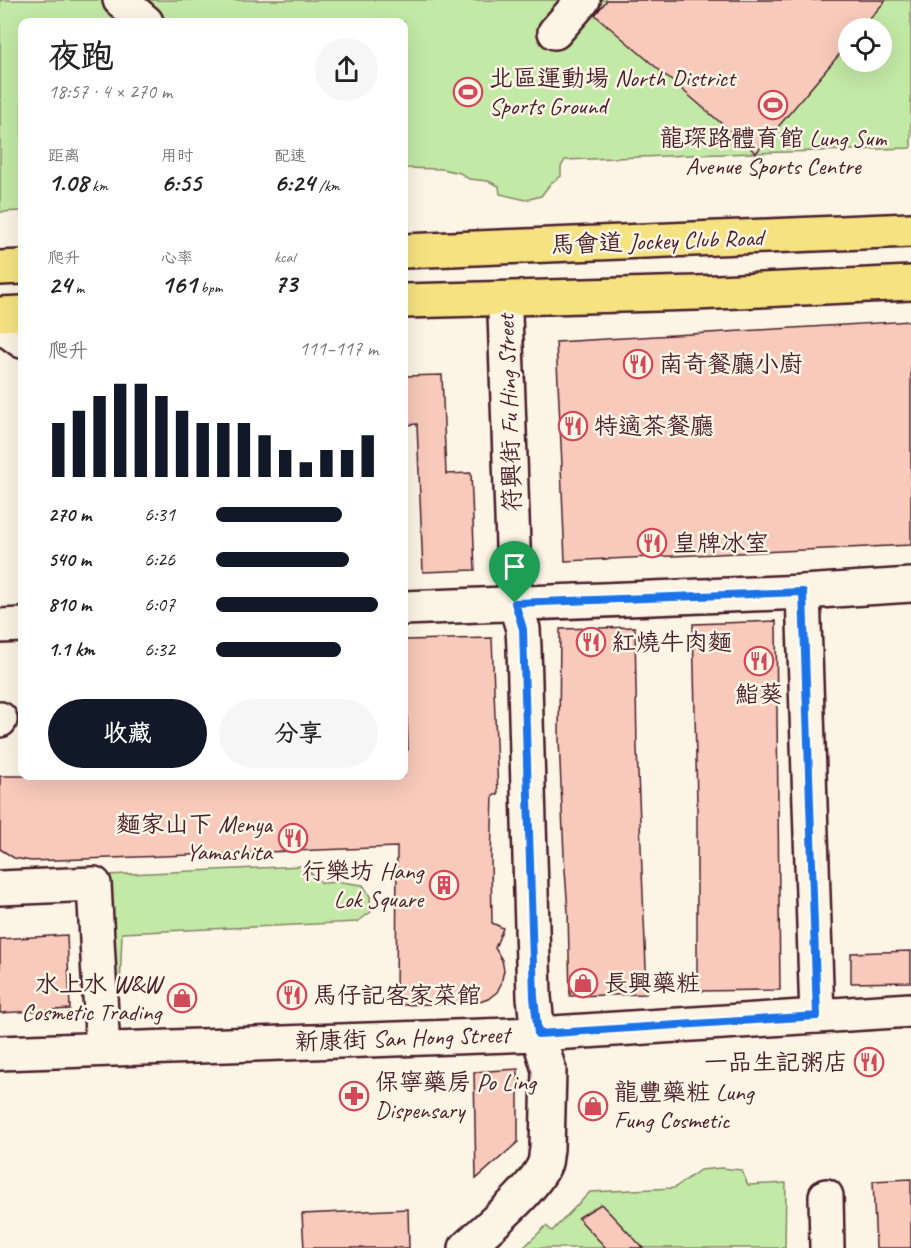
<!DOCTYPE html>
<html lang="zh">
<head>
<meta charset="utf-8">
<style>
  body { margin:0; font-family:Caveat,"LXGW WenKai TC",sans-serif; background:#f6f6f6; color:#222; height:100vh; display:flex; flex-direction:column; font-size:22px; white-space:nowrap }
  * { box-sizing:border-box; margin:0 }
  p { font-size:20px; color:#767676 }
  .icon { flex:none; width:33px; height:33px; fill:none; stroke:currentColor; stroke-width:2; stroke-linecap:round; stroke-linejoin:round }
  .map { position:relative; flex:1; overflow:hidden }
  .sheet { position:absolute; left:18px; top:18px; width:390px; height:762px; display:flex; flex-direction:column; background:#fff; border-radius:12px; box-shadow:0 6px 24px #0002 }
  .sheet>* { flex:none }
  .buttons { position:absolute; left:838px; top:18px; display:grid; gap:12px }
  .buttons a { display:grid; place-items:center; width:54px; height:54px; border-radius:50%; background:#fff; box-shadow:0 6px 24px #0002; font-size:30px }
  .pin { position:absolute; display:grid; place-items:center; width:51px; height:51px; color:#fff; margin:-62px -26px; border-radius:50% 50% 50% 0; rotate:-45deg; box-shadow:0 0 6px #0007 }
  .pin .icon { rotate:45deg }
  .round { display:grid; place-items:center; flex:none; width:63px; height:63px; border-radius:32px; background:#f6f6f6 }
  .head { display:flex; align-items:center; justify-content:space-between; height:102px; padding:0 30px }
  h1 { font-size:33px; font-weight:700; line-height:45px }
  .figures { display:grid; grid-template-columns:repeat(3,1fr); gap:9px; height:102px; padding:6px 30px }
  .figures div { display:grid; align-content:center }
  .figures b { font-size:26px; font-weight:700 }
  .figures small { font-size:16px; font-weight:400 }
  .figures p { font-size:16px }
  .chart { height:168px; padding:12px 30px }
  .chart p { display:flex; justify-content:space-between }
  .chart svg { width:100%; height:108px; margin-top:6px; stroke:#111827; stroke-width:6 }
  .primary-button { display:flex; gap:12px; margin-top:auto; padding:12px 30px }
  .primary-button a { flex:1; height:69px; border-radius:36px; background:#111827; color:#fff; font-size:24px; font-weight:700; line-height:69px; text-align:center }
  .primary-button a+a { background:#f6f6f6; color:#222 }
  ul { padding:0 30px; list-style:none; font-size:20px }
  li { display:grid; grid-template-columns:96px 72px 1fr; align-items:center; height:45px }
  li i { height:15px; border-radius:8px; background:#111827 }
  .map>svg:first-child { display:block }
</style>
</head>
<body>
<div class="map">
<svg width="911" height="1248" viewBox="0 0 911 1248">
  <rect width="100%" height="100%" fill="#fcf5e5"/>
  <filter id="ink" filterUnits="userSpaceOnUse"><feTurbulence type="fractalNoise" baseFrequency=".0167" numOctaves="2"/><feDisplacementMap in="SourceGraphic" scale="12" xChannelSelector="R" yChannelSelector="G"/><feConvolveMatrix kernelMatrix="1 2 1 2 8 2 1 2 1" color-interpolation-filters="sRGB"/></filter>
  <g filter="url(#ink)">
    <g fill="#c2e9a5" stroke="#868468" stroke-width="1.5" fill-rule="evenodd">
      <path d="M 0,0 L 911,0 L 911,148 L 691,155 L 565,160 L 561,167 L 561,176 L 551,183 L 541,196 L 526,200 L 500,194 L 499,186 L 488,181 L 469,179 L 460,173 L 442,169 L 404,168 L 404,22 L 22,22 L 22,211 L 0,212 ZM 849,28 L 882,28 L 882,62 L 849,62 Z"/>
      <polygon points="303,866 322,883 341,882 363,885 370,896 371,912 357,922 122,933 120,989 108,999 81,987 87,949 107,875"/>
      <polygon points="721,1168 741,1170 748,1185 786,1183 785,1248 523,1248 546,1226 552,1231 590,1192 674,1188 700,1170"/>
    </g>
    <g fill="#f7cabb" stroke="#4a1f2b" stroke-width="1.5">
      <polygon points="607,0 886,0 862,28 849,28 849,43 756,153 595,15"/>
      <polygon points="911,321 911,545 565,561 561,466 562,465 556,342"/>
      <polygon points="442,375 446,474 471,473 475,570 423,572 417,424 406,425 404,376"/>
      <polygon points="776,621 780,990 697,991 697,804 693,624"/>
      <polygon points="635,627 637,749 647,992 646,994 570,996 568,912 564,856 559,739 560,629"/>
      <polygon points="492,638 498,795 493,795 491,861 492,923 503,928 495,948 502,960 504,970 501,984 497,992 488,999 477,1003 396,1005 397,847 31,861 14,858 0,849 0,776 404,776 404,750 408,750 405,640"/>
      <polygon points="67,935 70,1009 0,1013 0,939"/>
      <polygon points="911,951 911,982 851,983 851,953"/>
      <polygon points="518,1069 518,1142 476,1179 474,1072"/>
      <polygon points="911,1179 911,1248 876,1248 873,1181"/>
      <polygon points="601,1204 643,1248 606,1248 578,1218"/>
      <polygon points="408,1209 409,1248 304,1248 302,1214"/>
    </g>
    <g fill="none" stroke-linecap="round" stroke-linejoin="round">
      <g stroke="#4a1f2b" stroke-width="38">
        <g id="minor">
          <polyline points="120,0 146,22"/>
          <polyline points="555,32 583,0"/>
          <polyline points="0,325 22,341"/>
          <polyline points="803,592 817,1016"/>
          <polyline points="404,608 803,592 911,585"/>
          <polyline points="0,626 22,625"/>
          <polyline points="0,719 0,720"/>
          <polyline points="0,888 94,884 102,1033"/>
          <polyline points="0,1053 538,1034 911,1010"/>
          <polyline points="826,1196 827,1248"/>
          <path d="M 466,1248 C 488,1227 534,1190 545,1163 C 546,1159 546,1154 547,1149 L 549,1070 L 538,1034 L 534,997 L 524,648 L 523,629 L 515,603 L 505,314 L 506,299"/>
        </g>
      </g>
      <g stroke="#4a1f2b" stroke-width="38">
        <g id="major">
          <polyline points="404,251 911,230"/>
          <polyline points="0,268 22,267"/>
          <polyline points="404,301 696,293 911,283"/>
          <polyline points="0,314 22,313"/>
        </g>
      </g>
      <use href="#minor" stroke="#fcf5e5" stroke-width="33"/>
      <use href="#major" stroke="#f5e382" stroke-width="33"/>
    </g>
  </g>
  <g fill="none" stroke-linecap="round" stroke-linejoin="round" filter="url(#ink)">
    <g stroke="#fff" stroke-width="12">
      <polygon id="route" points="803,592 817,1016 538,1034 534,997 523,629 515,603"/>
    </g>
    <use href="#route" stroke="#1a73e8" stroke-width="8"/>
  </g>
  <defs>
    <g id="stadium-ring" transform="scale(1.5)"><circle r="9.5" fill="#fcf5e5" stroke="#d1495b" stroke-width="1.5"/><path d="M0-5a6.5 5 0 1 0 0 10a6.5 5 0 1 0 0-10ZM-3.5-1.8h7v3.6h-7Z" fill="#d1495b"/></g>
    <g id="restaurant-ring" transform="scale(1.5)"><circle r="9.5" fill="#fcf5e5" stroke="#d1495b" stroke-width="1.5"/><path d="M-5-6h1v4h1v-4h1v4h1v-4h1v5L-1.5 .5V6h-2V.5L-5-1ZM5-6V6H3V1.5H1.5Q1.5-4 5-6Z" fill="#d1495b"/></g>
    <g id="building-ring" transform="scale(1.5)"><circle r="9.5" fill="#fcf5e5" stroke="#d1495b" stroke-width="1.5"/><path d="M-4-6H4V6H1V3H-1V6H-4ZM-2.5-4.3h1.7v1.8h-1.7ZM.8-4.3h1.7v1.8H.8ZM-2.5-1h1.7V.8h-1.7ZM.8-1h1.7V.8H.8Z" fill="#d1495b"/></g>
    <g id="shop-ring" transform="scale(1.5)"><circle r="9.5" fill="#fcf5e5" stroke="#d1495b" stroke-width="1.5"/><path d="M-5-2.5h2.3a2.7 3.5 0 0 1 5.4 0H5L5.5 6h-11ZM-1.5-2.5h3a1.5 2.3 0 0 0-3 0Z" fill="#d1495b"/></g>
    <g id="pharmacy-ring" transform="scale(1.5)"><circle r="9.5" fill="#fcf5e5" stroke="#d1495b" stroke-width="1.5"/><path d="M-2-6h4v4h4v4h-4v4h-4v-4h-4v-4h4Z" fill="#d1495b"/></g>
  </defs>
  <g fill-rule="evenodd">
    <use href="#stadium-ring" x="468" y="92"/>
    <use href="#stadium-ring" x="773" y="105"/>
    <use href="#restaurant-ring" x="638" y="364"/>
    <use href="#restaurant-ring" x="573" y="426"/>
    <use href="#restaurant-ring" x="652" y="543"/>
    <use href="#restaurant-ring" x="591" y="642"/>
    <use href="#restaurant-ring" x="759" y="661"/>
    <use href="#restaurant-ring" x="293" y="838"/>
    <use href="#building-ring" x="444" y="885"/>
    <use href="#shop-ring" x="583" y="983"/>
    <use href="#restaurant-ring" x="292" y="995"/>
    <use href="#shop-ring" x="182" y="998"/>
    <use href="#restaurant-ring" x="869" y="1062"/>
    <use href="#pharmacy-ring" x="354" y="1096"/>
    <use href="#shop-ring" x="593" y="1106"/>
  </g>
  <g text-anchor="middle" stroke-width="5" stroke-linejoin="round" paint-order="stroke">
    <g font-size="24" fill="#4a1f2b" stroke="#fcf5e5" text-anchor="start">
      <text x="489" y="86">北區運動場 North District<tspan x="489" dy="28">Sports Ground</tspan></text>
      <text x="773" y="146" text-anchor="middle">龍琛路體育館 Lung Sum<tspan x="773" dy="28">Avenue Sports Centre</tspan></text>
      <text x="659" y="372">南奇餐廳小廚</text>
      <text x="594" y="434">特適茶餐廳</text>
      <text x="673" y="551">皇牌冰室</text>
      <text x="612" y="650">紅燒牛肉麵</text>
      <text x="759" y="702" text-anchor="middle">鮨葵</text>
      <text x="272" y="832" text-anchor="end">麵家山下 Menya<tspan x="272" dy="28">Yamashita</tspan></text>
      <text x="423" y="879" text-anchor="end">行樂坊 Hang<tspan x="423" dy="28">Lok Square</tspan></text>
      <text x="604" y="991">長興藥粧</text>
      <text x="161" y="992" text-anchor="end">水上水 W&amp;W<tspan x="161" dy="28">Cosmetic Trading</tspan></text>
      <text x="313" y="1003">馬仔記客家菜館</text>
      <text x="848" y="1070" text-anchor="end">一品生記粥店</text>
      <text x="375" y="1090">保寧藥房 Po Ling<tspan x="375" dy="28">Dispensary</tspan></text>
      <text x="614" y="1100">龍豐藥粧 Lung<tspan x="614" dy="28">Fung Cosmetic</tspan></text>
    </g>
    <g font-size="24" fill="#4a1f2b" stroke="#fcf5e5">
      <text transform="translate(657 241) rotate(-2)" y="8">馬會道 Jockey Club Road</text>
      <text transform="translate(509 413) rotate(-92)" y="8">符興街 Fu Hing Street</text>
      <text transform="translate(402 1038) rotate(-2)" y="8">新康街 San Hong Street</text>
    </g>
  </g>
</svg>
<div class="buttons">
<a><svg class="icon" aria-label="locate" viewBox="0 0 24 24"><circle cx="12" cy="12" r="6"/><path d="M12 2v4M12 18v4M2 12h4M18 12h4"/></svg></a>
</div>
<div class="pin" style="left:515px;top:603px;background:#1e9e55"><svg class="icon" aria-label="arrive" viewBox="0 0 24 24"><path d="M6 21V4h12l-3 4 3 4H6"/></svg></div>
<section class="sheet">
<div class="head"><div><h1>夜跑</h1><p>18:57 · 4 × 270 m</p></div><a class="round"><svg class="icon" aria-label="share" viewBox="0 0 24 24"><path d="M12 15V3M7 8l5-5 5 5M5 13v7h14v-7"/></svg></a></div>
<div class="figures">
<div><p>距离</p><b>1.08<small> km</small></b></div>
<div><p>用时</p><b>6:55</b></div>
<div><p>配速</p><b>6:24<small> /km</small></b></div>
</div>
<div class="figures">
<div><p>爬升</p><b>24<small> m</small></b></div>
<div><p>心率</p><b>161<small> bpm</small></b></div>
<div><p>kcal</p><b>73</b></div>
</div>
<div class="chart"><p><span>爬升</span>111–117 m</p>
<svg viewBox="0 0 160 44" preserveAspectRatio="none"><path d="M5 44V22M15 44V17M25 44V11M35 44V6M45 44V6M55 44V11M65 44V17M75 44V22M85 44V22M95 44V22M105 44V27M115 44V33M125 44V38M135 44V33M145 44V33M155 44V27"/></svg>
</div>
<ul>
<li><b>270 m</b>6:31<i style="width:78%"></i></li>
<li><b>540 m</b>6:26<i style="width:82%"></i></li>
<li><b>810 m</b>6:07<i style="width:100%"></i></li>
<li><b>1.1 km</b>6:32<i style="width:77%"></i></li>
</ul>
<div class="primary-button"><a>收藏</a><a>分享</a></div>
</section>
</div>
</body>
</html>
